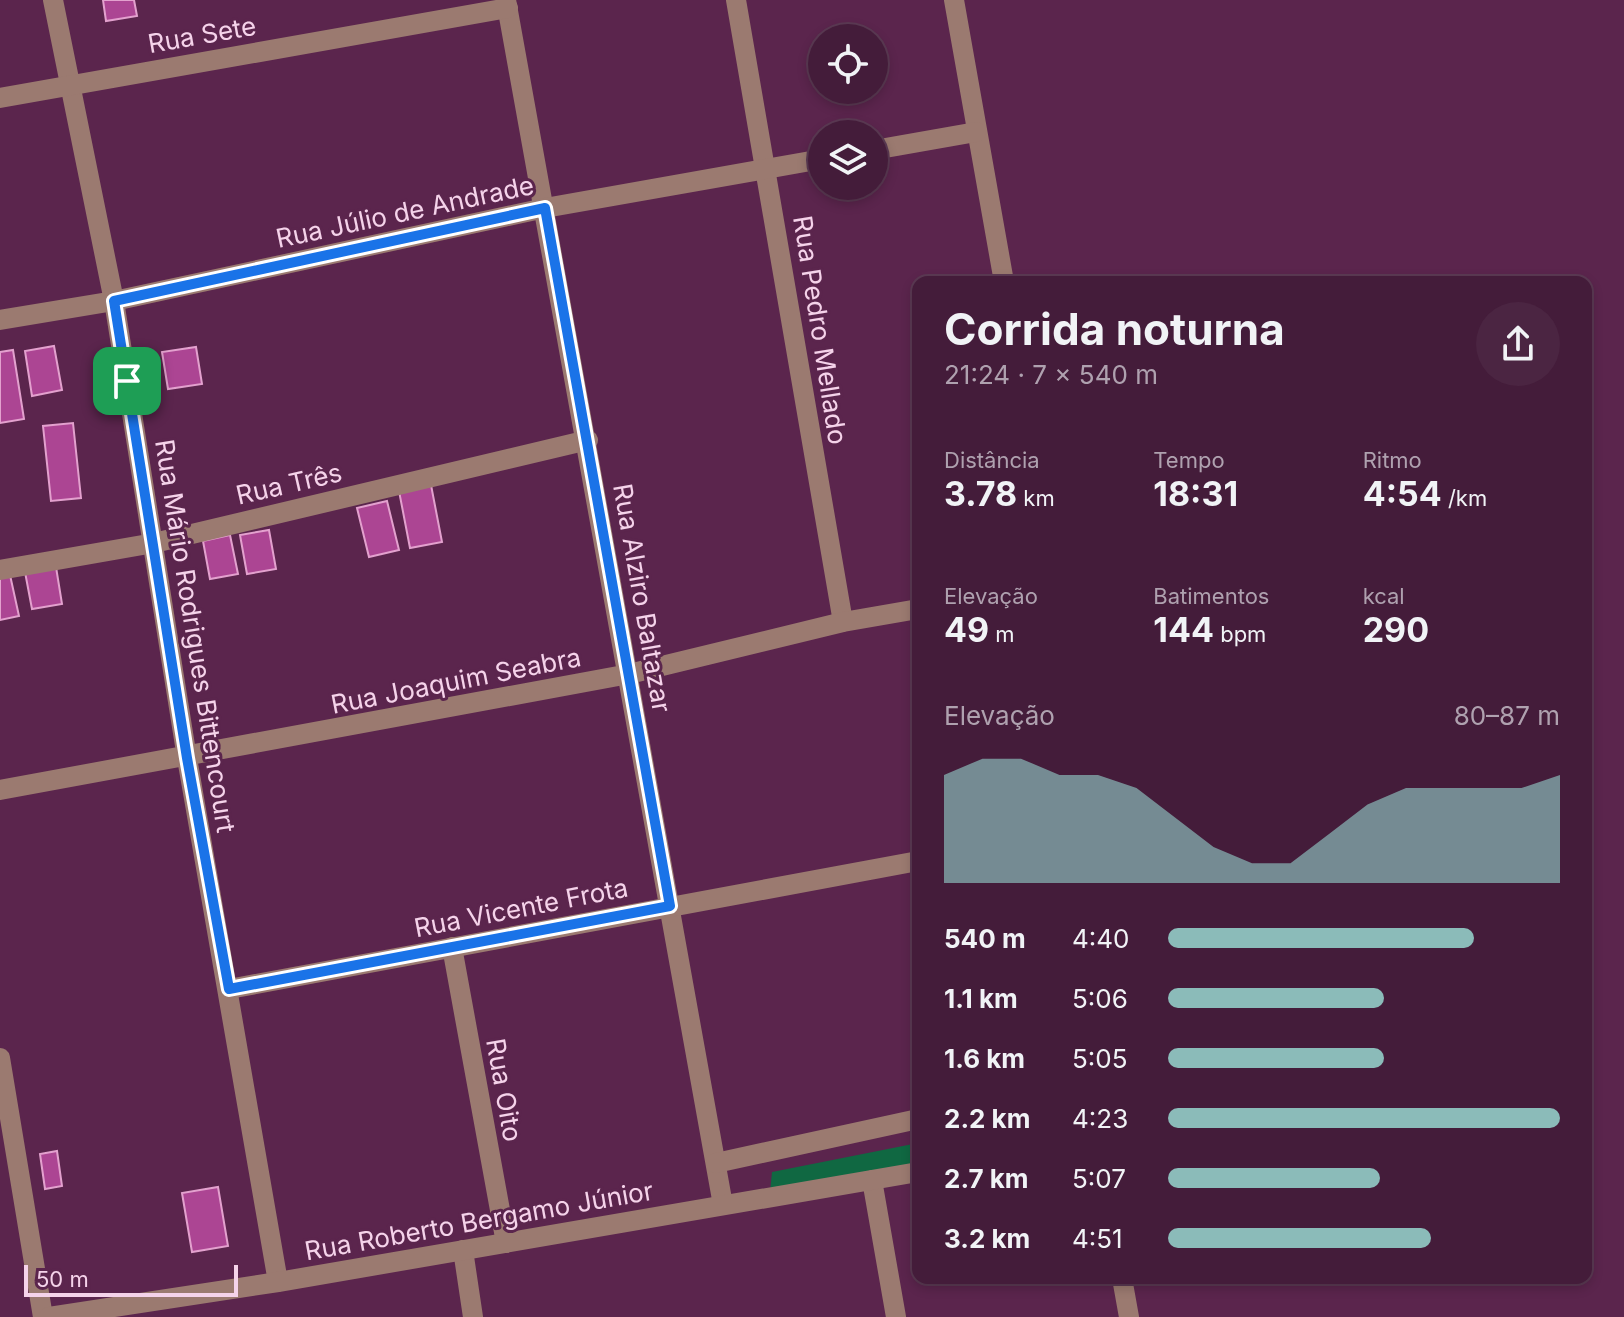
<!DOCTYPE html>
<html lang="pt">
<head>
<meta charset="utf-8">
<style>
  body { margin:0; font-family:Inter,sans-serif; background:#4b2542; color:#f1f3f6; height:100vh; display:flex; flex-direction:column; font-size:30px; white-space:nowrap }
  * { box-sizing:border-box; margin:0 }
  p { font-size:26px; color:#afa1af }
  .icon { flex:none; width:44px; height:44px; fill:none; stroke:currentColor; stroke-width:2; stroke-linecap:round; stroke-linejoin:round }
  .map { position:relative; flex:1; overflow:hidden }
  .side { position:absolute; left:912px; top:276px; width:680px; height:1008px; display:flex; flex-direction:column; background:#441c3a; border-radius:16px; box-shadow:0 4px 12px #0003,0 0 0 2px #5c3a54 }
  .side>* { flex:none }
  .fabs { position:absolute; left:808px; top:24px; display:grid; gap:16px }
  .fabs a { display:grid; place-items:center; width:80px; height:80px; border-radius:50%; background:#441c3a; box-shadow:0 4px 12px #0003,0 0 0 2px #5c3a54; font-size:40px }
  .scale { position:absolute; left:24px; bottom:20px; width:214px; box-sizing:border-box; padding-left:8px; border:4px solid #f5d3ea; border-top:0; font-size:22px; line-height:28px; white-space:nowrap; color:#f5d3ea; -webkit-text-stroke:6px #5b254d; paint-order:stroke }
  .pin { position:absolute; display:grid; place-items:center; width:68px; height:68px; color:#fff; margin:-34px; border-radius:16px; box-shadow:0 4px 12px #0006 }
  .round { display:grid; place-items:center; flex:none; width:84px; height:84px; border-radius:42px; background:#4b2542 }
  .headline { display:flex; align-items:center; justify-content:space-between; height:136px; padding:0 32px }
  h1 { font-size:44px; font-weight:700; line-height:60px }
  .metrics { display:grid; grid-template-columns:repeat(3,1fr); gap:12px; height:136px; padding:8px 32px }
  .metrics div { display:grid; align-content:center }
  .metrics b { font-size:34px; font-weight:700 }
  .metrics small { font-size:22px; font-weight:400 }
  .metrics p { font-size:22px }
  .chart { height:224px; padding:16px 32px }
  .chart p { display:flex; justify-content:space-between }
  .chart svg { width:100%; height:144px; margin-top:8px; fill:#8bbbb9; opacity:.7 }
  ul { padding:0 32px; list-style:none; font-size:26px }
  li { display:grid; grid-template-columns:128px 96px 1fr; align-items:center; height:60px }
  li i { height:20px; border-radius:10px; background:#8bbbb9 }
  .map>svg:first-child { display:block }
</style>
</head>
<body>
<div class="map">
<svg width="1624" height="1317" viewBox="0 0 1624 1317">
  <rect width="100%" height="100%" fill="#5b254d"/>
  <polygon fill="#106842" points="918,1143 918,1165 770,1192 772,1172"/>
  <g fill="#ac4593" stroke="#e3a1ce" stroke-width="2">
    <polygon points="103,0 134,0 137,16 106,21"/>
    <polygon points="54,346 62,390 32,396 25,351"/>
    <polygon points="196,347 202,384 168,389 162,352"/>
    <polygon points="13,350 24,419 0,423 0,352"/>
    <polygon points="73,423 81,498 51,501 43,426"/>
    <polygon points="431,485 442,542 410,548 399,491"/>
    <polygon points="387,501 399,550 369,557 357,508"/>
    <polygon points="269,530 276,569 247,574 240,535"/>
    <polygon points="230,535 238,574 210,579 203,541"/>
    <polygon points="56,567 62,604 32,609 25,572"/>
    <polygon points="10,575 19,616 0,620 0,577"/>
    <polygon points="57,1151 62,1186 45,1189 40,1154"/>
    <polygon points="218,1187 228,1246 192,1252 182,1193"/>
  </g>
  <g fill="none" stroke-linecap="round" stroke-linejoin="round">
    <g stroke="#9b7a70" stroke-width="20">
      <polyline points="53,0 114,301 187,758 278,1282"/>
      <polyline points="506,0 723,1205"/>
      <polyline points="736,0 843,622"/>
      <polyline points="954,0 1004,282"/>
      <polyline points="0,98 508,8"/>
      <polyline points="874,150 976,132"/>
      <polyline points="0,320 114,301 545,208 822,159"/>
      <polyline points="0,570 154,543 588,440"/>
      <polyline points="0,790 629,674 843,622 918,609"/>
      <polyline points="452,947 506,1243"/>
      <polyline points="229,989 918,861"/>
      <polyline points="0,1058 43,1317"/>
      <polyline points="716,1163 918,1119"/>
      <polyline points="872,1180 896,1317"/>
      <polyline points="463,1250 473,1317"/>
      <polyline points="1122,1278 1129,1317"/>
      <polyline points="49,1317 278,1282 918,1172"/>
    </g>
  </g>
  <g fill="none" stroke-linecap="round" stroke-linejoin="round">
    <g stroke="#fff" stroke-width="16">
      <polygon id="route" points="545,208 670,906 229,989 187,758 114,301"/>
    </g>
    <use href="#route" stroke="#1a73e8" stroke-width="10"/>
  </g>
  <g text-anchor="middle" stroke-width="6" stroke-linejoin="round" paint-order="stroke">
    <g font-size="26" fill="#f5d3ea" stroke="#5b254d">
      <text transform="translate(202 35) rotate(-10)" y="9">Rua Sete</text>
      <text transform="translate(405 212) rotate(-12)" y="9">Rua Júlio de Andrade</text>
      <text transform="translate(820 330) rotate(81)" y="9">Rua Pedro Mellado</text>
      <text transform="translate(289 484) rotate(-13)" y="9">Rua Três</text>
      <text transform="translate(642 598) rotate(80)" y="9">Rua Alziro Baltazar</text>
      <text transform="translate(195 636) rotate(81)" y="9">Rua Mário Rodrigues Bittencourt</text>
      <text transform="translate(456 681) rotate(-11)" y="9">Rua Joaquim Seabra</text>
      <text transform="translate(521 908) rotate(-11)" y="9">Rua Vicente Frota</text>
      <text transform="translate(504 1090) rotate(80)" y="9">Rua Oito</text>
      <text transform="translate(479 1221) rotate(-10)" y="9">Rua Roberto Bergamo Júnior</text>
    </g>
  </g>
</svg>
<div class="fabs">
<a><svg class="icon" aria-label="locate" viewBox="0 0 24 24"><circle cx="12" cy="12" r="6"/><path d="M12 2v4M12 18v4M2 12h4M18 12h4"/></svg></a>
<a><svg class="icon" aria-label="layers" viewBox="0 0 24 24"><path d="M12 4l9 5-9 5-9-5zM3 14l9 5 9-5"/></svg></a>
</div>
<div class="scale">50 m</div>
<div class="pin" style="left:127px;top:381px;background:#1e9e55"><svg class="icon" aria-label="arrive" viewBox="0 0 24 24"><path d="M6 21V4h12l-3 4 3 4H6"/></svg></div>
<section class="side">
<div class="headline"><div><h1>Corrida noturna</h1><p>21:24 · 7 × 540 m</p></div><a class="round"><svg class="icon" aria-label="share" viewBox="0 0 24 24"><path d="M12 15V3M7 8l5-5 5 5M5 13v7h14v-7"/></svg></a></div>
<div class="metrics">
<div><p>Distância</p><b>3.78<small> km</small></b></div>
<div><p>Tempo</p><b>18:31</b></div>
<div><p>Ritmo</p><b>4:54<small> /km</small></b></div>
</div>
<div class="metrics">
<div><p>Elevação</p><b>49<small> m</small></b></div>
<div><p>Batimentos</p><b>144<small> bpm</small></b></div>
<div><p>kcal</p><b>290</b></div>
</div>
<div class="chart"><p><span>Elevação</span>80–87 m</p>
<svg viewBox="0 0 160 44" preserveAspectRatio="none"><path d="M0 44V11L10 6L20 6L30 11L40 11L50 15L60 24L70 33L80 38L90 38L100 29L110 20L120 15L130 15L140 15L150 15L160 11V44z"/></svg>
</div>
<ul>
<li><b>540 m</b>4:40<i style="width:78%"></i></li>
<li><b>1.1 km</b>5:06<i style="width:55%"></i></li>
<li><b>1.6 km</b>5:05<i style="width:55%"></i></li>
<li><b>2.2 km</b>4:23<i style="width:100%"></i></li>
<li><b>2.7 km</b>5:07<i style="width:54%"></i></li>
<li><b>3.2 km</b>4:51<i style="width:67%"></i></li>
</ul>
</section>
</div>
</body>
</html>
